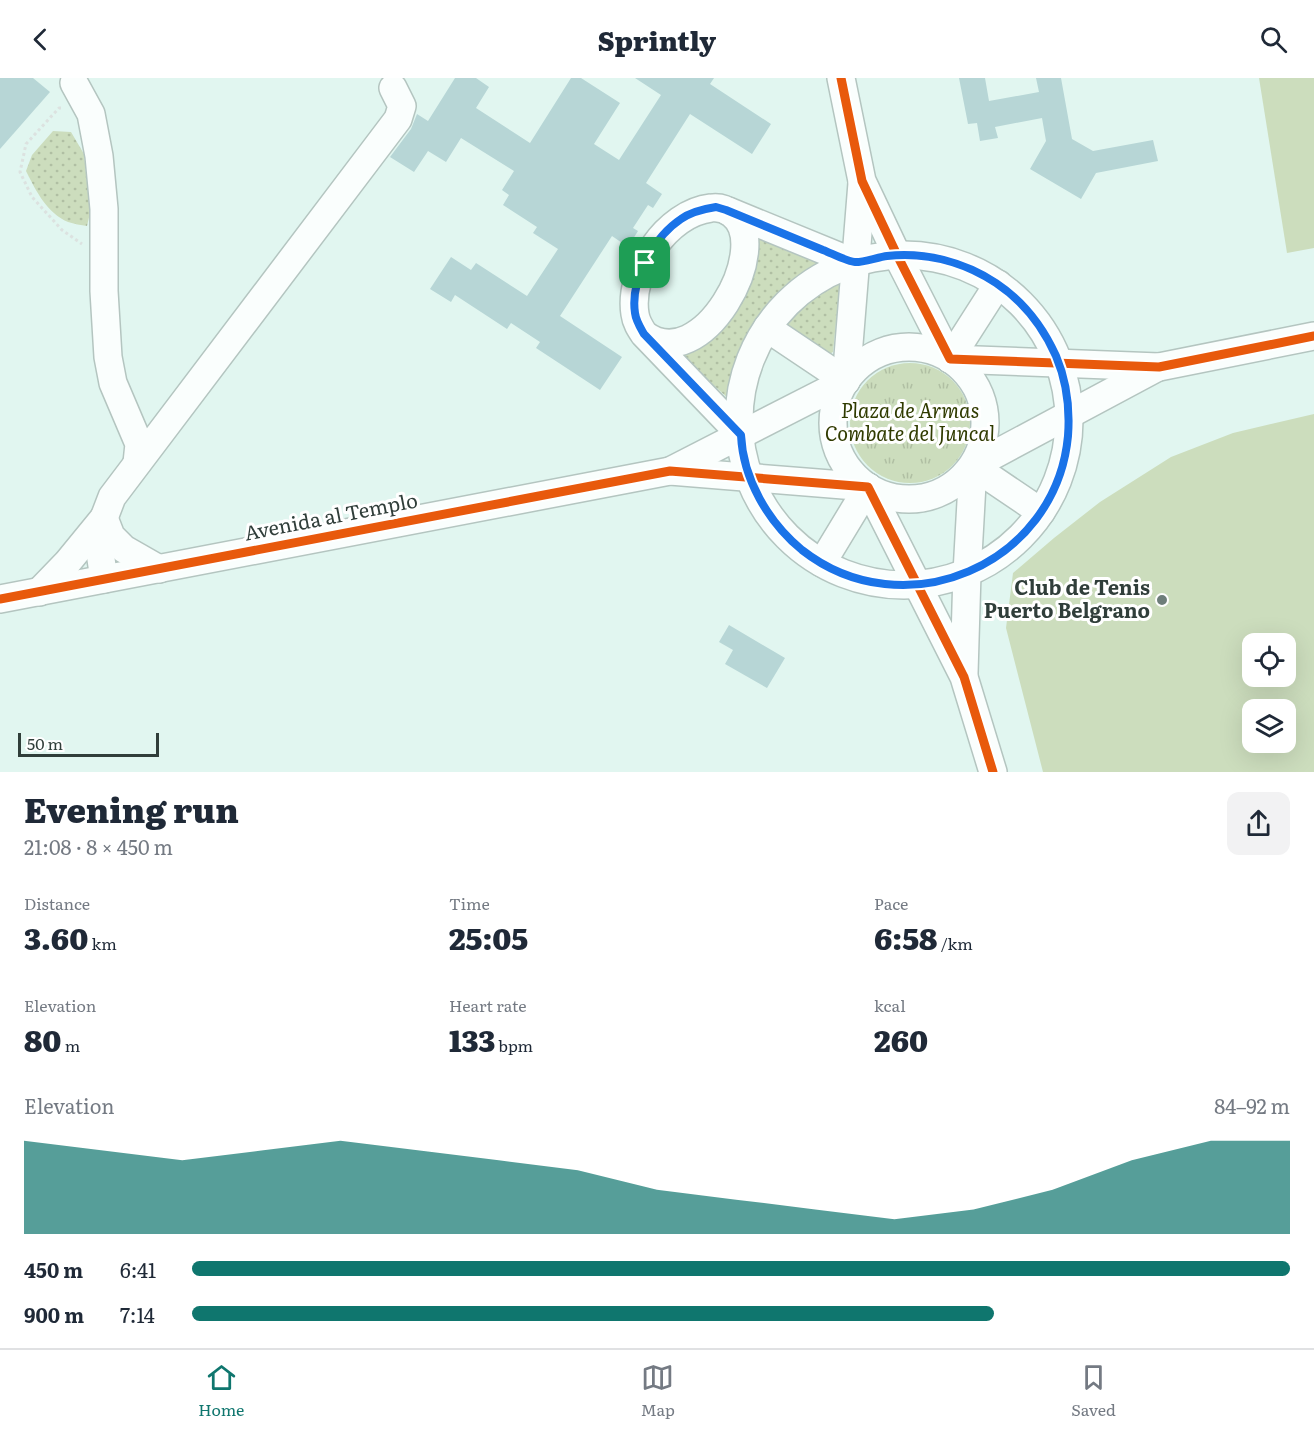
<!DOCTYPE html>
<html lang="en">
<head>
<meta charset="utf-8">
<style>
  body { margin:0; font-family:Literata,serif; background:#f2f2f3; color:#1f2937; height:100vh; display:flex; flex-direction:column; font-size:22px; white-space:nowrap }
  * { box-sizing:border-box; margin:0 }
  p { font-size:20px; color:#747a83 }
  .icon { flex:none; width:33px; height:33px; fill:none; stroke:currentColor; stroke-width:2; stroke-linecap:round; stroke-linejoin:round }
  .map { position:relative; height:694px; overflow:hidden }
  .sheet { display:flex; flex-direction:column; background:#fff; flex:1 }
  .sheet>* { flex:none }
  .controls { position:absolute; left:1242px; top:555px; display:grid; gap:12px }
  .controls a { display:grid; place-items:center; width:54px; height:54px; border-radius:12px; background:#fff; box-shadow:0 6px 24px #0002; font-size:30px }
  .scale { position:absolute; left:18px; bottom:15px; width:141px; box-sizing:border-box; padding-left:6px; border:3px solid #303e3a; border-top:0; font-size:16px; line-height:21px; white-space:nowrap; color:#303e3a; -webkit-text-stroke:4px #fff; paint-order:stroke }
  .pin { position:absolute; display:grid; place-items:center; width:51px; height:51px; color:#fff; margin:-26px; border-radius:12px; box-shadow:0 3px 9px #0006 }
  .round { display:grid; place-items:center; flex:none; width:63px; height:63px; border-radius:12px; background:#f2f2f3 }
  .head { display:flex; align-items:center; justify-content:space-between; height:102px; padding:0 24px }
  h1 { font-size:33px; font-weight:800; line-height:45px }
  .metrics { display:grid; grid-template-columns:repeat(3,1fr); gap:9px; height:102px; padding:6px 24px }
  .metrics div { display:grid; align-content:center }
  .metrics b { font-size:30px; font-weight:800 }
  .metrics small { font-size:16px; font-weight:400 }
  .metrics p { font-size:16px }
  .chart { height:168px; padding:12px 24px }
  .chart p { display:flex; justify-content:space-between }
  .chart svg { width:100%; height:108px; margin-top:6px; fill:#0f766e; opacity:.7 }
  ul { padding:0 24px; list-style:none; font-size:20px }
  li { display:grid; grid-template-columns:96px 72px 1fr; align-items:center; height:45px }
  li i { height:15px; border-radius:8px; background:#0f766e }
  header { display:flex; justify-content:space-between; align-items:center; height:78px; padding:0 24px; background:#fff; font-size:27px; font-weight:800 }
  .tab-bar { display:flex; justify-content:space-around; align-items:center; height:84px; border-top:2px solid #e0e1e3; background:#fff; font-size:16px; color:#747a83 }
  .tab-bar a { display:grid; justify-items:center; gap:3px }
  .tab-bar .current { color:#0f766e }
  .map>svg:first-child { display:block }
</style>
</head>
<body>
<header><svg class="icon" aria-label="back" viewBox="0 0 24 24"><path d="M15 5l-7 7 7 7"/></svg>Sprintly<svg class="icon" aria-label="search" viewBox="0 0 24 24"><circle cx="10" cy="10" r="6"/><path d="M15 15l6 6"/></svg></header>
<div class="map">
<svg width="1314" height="694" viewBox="0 0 1314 694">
  <defs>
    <pattern id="grass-dots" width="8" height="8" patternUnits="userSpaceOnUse" patternTransform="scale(1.5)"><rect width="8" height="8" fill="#ccddbd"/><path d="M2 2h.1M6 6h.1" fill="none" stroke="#b0bfa3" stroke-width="1.8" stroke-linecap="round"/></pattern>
    <pattern id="park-tufts" width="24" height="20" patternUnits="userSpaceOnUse" patternTransform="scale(1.5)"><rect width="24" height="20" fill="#ccddbd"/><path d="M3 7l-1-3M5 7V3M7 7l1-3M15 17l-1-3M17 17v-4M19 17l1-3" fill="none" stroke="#b0bfa3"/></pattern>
  </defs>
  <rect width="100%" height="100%" fill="#e1f6f0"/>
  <g fill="url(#grass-dots)">
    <path d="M 53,53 L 71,54 L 84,76 L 90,135 L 87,148 C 81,147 74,146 68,144 C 47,135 36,113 26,93 L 32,77 Z"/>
    <path d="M 759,159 L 824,185 C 765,218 744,256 729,321 L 684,281 L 683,278 L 684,274 L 756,176 Z"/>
    <path d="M 835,198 L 839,200 L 840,203 L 833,274 L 828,277 L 783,245 L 782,241 C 795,223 814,205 835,198 Z"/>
  </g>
  <circle fill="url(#park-tufts)" cx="910" cy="345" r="60"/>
  <g fill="#ccddbd" fill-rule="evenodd">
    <polygon points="1259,0 1314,0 1314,170 1287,175"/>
    <path d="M 1314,336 L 1314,694 L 1043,694 L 1006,550 L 1013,495 L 1054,460 L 1100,424 L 1171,379 L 1233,355 ZM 1252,566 L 1286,566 L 1286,598 L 1252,598 ZM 1252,632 L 1286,632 L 1286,664 L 1252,664 Z"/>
  </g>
  <g fill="#b7d6d6">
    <polygon points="0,0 33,0 50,14 0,71"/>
    <polygon points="455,0 476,0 489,9 476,30 530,65 571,0 581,0 620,25 594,66 619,82 661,17 635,0 714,0 710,6 771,46 752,76 690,36 646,105 662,116 653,130 648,127 633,150 638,153 628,169 612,158 560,238 622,279 600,312 536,270 540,264 511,245 507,251 455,217 451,224 430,211 451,179 471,192 476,185 527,218 558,171 533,155 537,149 503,127 509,117 502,112 514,93 461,60 446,84 428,73 414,94 390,79 411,51 417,36 428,43"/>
    <polygon points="959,0 985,0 989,23 1039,14 1036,0 1061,0 1072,61 1093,73 1153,62 1158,83 1096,95 1081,121 1030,91 1046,63 1042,40 995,49 998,60 980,63 977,45 968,46"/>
    <polygon points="729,547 785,580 767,610 725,586 733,572 719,564"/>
  </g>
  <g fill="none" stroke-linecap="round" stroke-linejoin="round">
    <g stroke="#b4c5c0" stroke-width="30">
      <g id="minor">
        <polyline points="841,0 862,103 897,177 950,281"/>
        <polyline points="74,5 91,36 99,78 104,131 104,213 108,279 113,305 139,366 137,385"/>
        <polyline points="728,133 855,185"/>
        <circle cx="904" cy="342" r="165"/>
        <polyline points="767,250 846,303"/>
        <path d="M 644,256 C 701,301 775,168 732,136 C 726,131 718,129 711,130 C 667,135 628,193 635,236 C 636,244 640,250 644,256 L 741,357"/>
        <circle cx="909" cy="345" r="76"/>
        <polyline points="950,281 1159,289 1314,258"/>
        <polyline points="950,281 998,206"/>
        <polyline points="846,303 862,105"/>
        <polyline points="973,388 1158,289"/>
        <polyline points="973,388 1041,434"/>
        <polyline points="670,393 846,303"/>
        <polyline points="868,409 964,599 993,694"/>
        <polyline points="104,440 111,458 124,471 159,491"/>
        <polyline points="822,485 868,409"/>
        <polyline points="104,501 99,468 104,440 112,419 398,41 402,28 393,10"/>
        <polyline points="39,514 67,485 103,441"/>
        <polyline points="0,521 670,393 868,409"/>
        <polyline points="964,595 967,495 973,388"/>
      </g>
    </g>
    <polyline stroke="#dce2e0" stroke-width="3" stroke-dasharray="3 3" stroke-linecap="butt" points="61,30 59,30 26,66 20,94 32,119 62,152 82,166"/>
    <use href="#minor" stroke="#fafefd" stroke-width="27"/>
    <g stroke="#fff" stroke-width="13">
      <g id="cycleway">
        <polyline points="841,0 862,103 897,177 950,281 1159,289 1314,258"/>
        <polyline points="0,521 670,393 868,409 964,599 993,694"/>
      </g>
    </g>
    <use href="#cycleway" stroke="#e8590c" stroke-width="9"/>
  </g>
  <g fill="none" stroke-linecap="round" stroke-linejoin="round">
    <g stroke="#fff" stroke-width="12">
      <path id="route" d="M 716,129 L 726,132 C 758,145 791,159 823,172 C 831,175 848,184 855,184 C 860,185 879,179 887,178 C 926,174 964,184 996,205 C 1023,223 1043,249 1056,278 C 1067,304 1070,331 1068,358 C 1056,487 904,552 802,472 C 768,444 743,401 741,357 L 644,256 C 640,249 636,243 635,235 C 630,202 654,159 681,141 C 691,134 703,131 716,129 Z"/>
    </g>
    <use href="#route" stroke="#1a73e8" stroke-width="8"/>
  </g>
  <circle fill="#6e7e7a" stroke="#fff" stroke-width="2" cx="1162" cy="522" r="6"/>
  <g text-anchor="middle" stroke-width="6" stroke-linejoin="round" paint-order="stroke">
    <g font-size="20" font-style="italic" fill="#303b00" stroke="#fff">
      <text x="910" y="340">Plaza de Armas<tspan x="910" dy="23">Combate del Juncal</tspan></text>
    </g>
    <g font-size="20" fill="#303e3a" stroke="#fff">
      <text transform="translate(331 439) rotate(-11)" y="7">Avenida al Templo</text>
    </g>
    <g font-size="20" font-weight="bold" fill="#303e3a" stroke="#fff" text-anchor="end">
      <text x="1150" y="517">Club de Tenis<tspan x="1150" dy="23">Puerto Belgrano</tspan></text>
    </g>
  </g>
</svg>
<div class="controls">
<a><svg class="icon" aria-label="locate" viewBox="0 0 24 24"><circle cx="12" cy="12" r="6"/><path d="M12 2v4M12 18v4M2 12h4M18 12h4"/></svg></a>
<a><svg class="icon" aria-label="layers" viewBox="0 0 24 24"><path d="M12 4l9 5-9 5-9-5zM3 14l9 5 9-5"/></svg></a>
</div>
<div class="scale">50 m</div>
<div class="pin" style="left:645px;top:185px;background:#1e9e55"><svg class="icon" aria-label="arrive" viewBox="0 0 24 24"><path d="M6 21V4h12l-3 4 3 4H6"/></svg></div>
</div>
<section class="sheet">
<div class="head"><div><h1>Evening run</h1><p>21:08 · 8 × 450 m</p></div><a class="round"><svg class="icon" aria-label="share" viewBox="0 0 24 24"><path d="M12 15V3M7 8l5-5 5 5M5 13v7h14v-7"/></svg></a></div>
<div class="metrics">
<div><p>Distance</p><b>3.60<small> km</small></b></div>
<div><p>Time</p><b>25:05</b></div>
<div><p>Pace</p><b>6:58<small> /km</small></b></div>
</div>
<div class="metrics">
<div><p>Elevation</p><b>80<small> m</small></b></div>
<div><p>Heart rate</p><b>133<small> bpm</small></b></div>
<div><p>kcal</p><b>260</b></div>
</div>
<div class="chart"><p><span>Elevation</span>84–92 m</p>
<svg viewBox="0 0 160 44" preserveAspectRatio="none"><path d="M0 44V6L10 10L20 14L30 10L40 6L50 10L60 14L70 18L80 26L90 30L100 34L110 38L120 34L130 26L140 14L150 6L160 6V44z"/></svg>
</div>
<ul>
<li><b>450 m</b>6:41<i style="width:100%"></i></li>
<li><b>900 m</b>7:14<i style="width:73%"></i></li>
</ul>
</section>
<nav class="tab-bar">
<a class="current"><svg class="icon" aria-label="home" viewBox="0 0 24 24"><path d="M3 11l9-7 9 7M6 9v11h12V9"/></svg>Home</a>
<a><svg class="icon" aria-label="map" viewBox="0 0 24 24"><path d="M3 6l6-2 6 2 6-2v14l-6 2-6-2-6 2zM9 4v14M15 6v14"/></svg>Map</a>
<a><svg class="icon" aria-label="saved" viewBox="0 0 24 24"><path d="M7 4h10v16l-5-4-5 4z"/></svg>Saved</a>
</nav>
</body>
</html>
